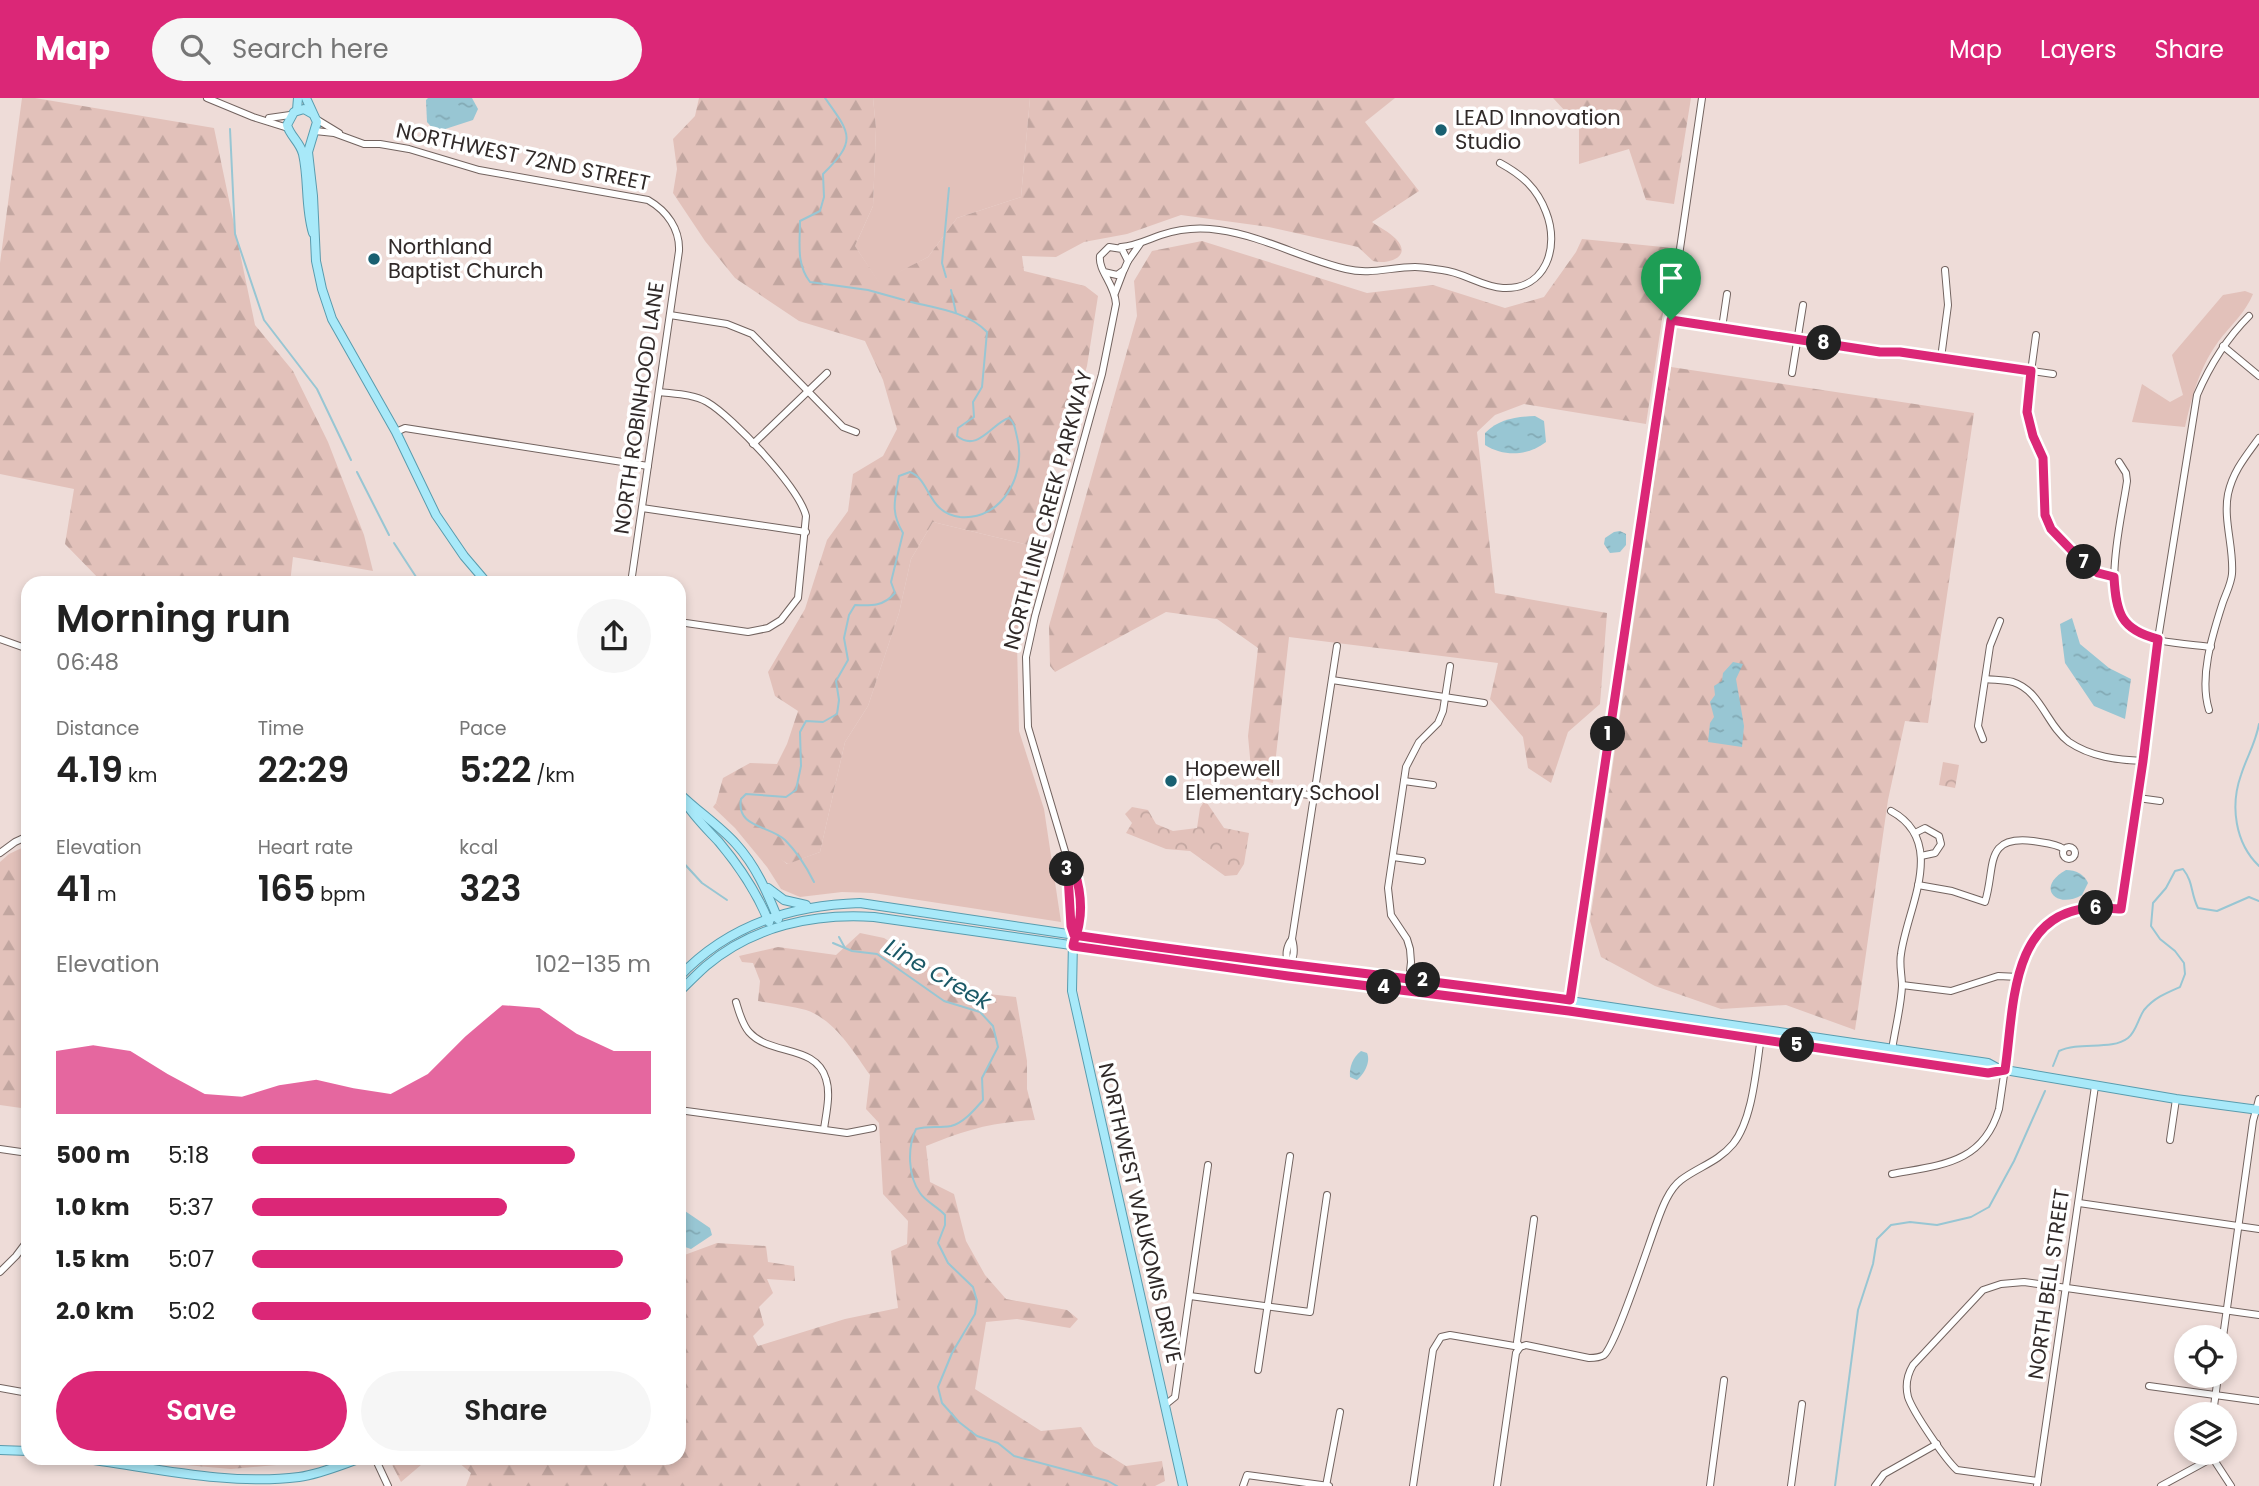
<!DOCTYPE html>
<html lang="en">
<head>
<meta charset="utf-8">
<style>
  body { margin:0; font-family:Poppins,sans-serif; background:#f6f6f6; color:#222; height:100vh; display:flex; flex-direction:column; font-size:26px; white-space:nowrap }
  * { box-sizing:border-box; margin:0 }
  p { font-size:23px; color:#767676 }
  .icon { flex:none; width:38px; height:38px; fill:none; stroke:currentColor; stroke-width:2; stroke-linecap:round; stroke-linejoin:round }
  .map { position:relative; flex:1; overflow:hidden }
  .drawer { position:absolute; left:21px; top:478px; width:665px; height:889px; display:flex; flex-direction:column; background:#fff; border-radius:21px; box-shadow:0 4px 10px #0003 }
  .drawer>* { flex:none }
  .controls { position:absolute; left:2174px; top:1227px; display:grid; gap:14px }
  .controls a { display:grid; place-items:center; width:63px; height:63px; border-radius:50%; background:#fff; box-shadow:0 4px 10px #0003; font-size:35px }
  .pin { position:absolute; display:grid; place-items:center; width:60px; height:60px; color:#fff; margin:-72px -30px; border-radius:50% 50% 50% 0; rotate:-45deg; box-shadow:0 0 7px #0007 }
  .pin .icon { rotate:45deg }
  .km { position:absolute; width:35px; height:35px; margin:-18px; border-radius:50%; background:#222; color:#fff; font-size:19px; line-height:35px; text-align:center }
  .round { display:grid; place-items:center; flex:none; width:74px; height:74px; border-radius:37px; background:#f6f6f6 }
  .head { display:flex; align-items:center; justify-content:space-between; height:119px; padding:0 35px }
  h1 { font-size:38px; font-weight:600; line-height:52px }
  .metrics { display:grid; grid-template-columns:repeat(3,1fr); gap:10px; height:119px; padding:7px 35px }
  .metrics div { display:grid; align-content:center }
  .metrics b { font-size:35px; font-weight:600 }
  .metrics small { font-size:19px; font-weight:400 }
  .metrics p { font-size:19px }
  .chart { height:196px; padding:14px 35px }
  .chart p { display:flex; justify-content:space-between }
  .chart svg { width:100%; height:126px; margin-top:7px; fill:#db2777; opacity:.7 }
  .action { display:flex; gap:14px; margin-top:auto; padding:14px 35px }
  .action a { flex:1; height:80px; border-radius:42px; background:#db2777; color:#fff; font-size:28px; font-weight:600; line-height:80px; text-align:center }
  .action a+a { background:#f6f6f6; color:#222 }
  ul { padding:0 35px; list-style:none; font-size:23px }
  li { display:grid; grid-template-columns:112px 84px 1fr; align-items:center; height:52px }
  li i { height:18px; border-radius:9px; background:#db2777 }
  header { display:flex; align-items:center; gap:42px; box-sizing:border-box; height:98px; padding:0 35px; background:#db2777; color:#fff }
  header strong { font-size:33px }
  nav { display:flex; gap:38px; margin-inline-start:auto; font-size:24px }
  .search { width:490px; height:63px; background:#f6f6f6; display:flex; align-items:center; gap:18px; box-sizing:border-box; padding:0 24px; border-radius:38px; color:#767676; font-size:26px }
  .map>svg:first-child { display:block }
</style>
</head>
<body>
<header>
<strong>Map</strong>
<div class="search"><svg class="icon" aria-label="search" viewBox="0 0 24 24"><circle cx="10" cy="10" r="6"/><path d="M15 15l6 6"/></svg>Search here</div>
<nav><a>Map</a><a>Layers</a><a>Share</a></nav>
</header>
<div class="map">
<svg width="2259" height="1388" viewBox="0 0 2259 1388">
  <defs>
    <pattern id="forest-firs" width="22" height="20" patternUnits="userSpaceOnUse" patternTransform="scale(1.75)"><rect width="22" height="20" fill="#e2c1ba"/><path d="M5 1l3.5 6h-7zM16 11l3.5 6h-7z" fill="#c2a6a0"/></pattern>
    <pattern id="park-crowns" width="20" height="18" patternUnits="userSpaceOnUse" patternTransform="scale(1.75)"><rect width="20" height="18" fill="#e2c1ba"/><path d="M2 6a3 3 0 1 1 6 0M12 15a3 3 0 1 1 6 0" fill="none" stroke="#c2a6a0"/></pattern>
    <pattern id="water-ripples" width="26" height="14" patternUnits="userSpaceOnUse" patternTransform="scale(1.75)"><rect width="26" height="14" fill="#98c6d3"/><path d="M2 4q2-2 4 0t4 0M15 11q2-2 4 0t4 0" fill="none" stroke="#83aab5"/></pattern>
  </defs>
  <rect width="100%" height="100%" fill="#eedcd8"/>
  <g fill="#e2c1ba">
    <polygon points="873,0 1030,0 1021,99 957,120 928,159 879,185 855,148 873,108 876,30"/>
    <path d="M 2245,193 L 2253,196 C 2246,214 2230,228 2218,244 C 2199,270 2192,299 2185,329 L 2132,324 L 2142,286 L 2170,304 L 2183,297 L 2172,257 L 2223,197 Z"/>
    <polygon points="933,424 1032,448 1017,545 1019,633 1044,711 1061,824 873,795 842,794 800,799 781,791 767,769 735,730 713,709 716,705 787,766 820,754 845,644 868,608 899,515 911,461"/>
  </g>
  <g fill="url(#forest-firs)">
    <polygon points="22,0 35,0 214,30 255,227 293,273 328,344 364,437 373,473 293,459 290,485 103,485 65,446 74,391 0,376 0,165"/>
    <path d="M 699,0 L 873,0 L 876,30 L 873,108 L 855,148 L 879,184 L 928,159 L 957,120 L 1021,99 L 1030,0 L 1395,0 L 1365,24 L 1419,93 L 1372,124 C 1379,129 1389,134 1396,141 C 1413,159 1388,167 1373,163 L 1358,149 L 1269,129 L 1181,117 L 1127,136 L 1084,144 L 1056,159 L 1022,158 L 1024,173 L 1085,188 L 1098,198 L 1087,268 L 1070,325 L 1050,358 L 1045,421 L 1032,448 L 933,424 L 911,461 L 899,515 L 868,608 L 845,644 L 820,754 L 788,766 L 762,750 L 716,705 L 723,680 L 750,665 L 777,666 L 787,646 L 798,613 L 775,598 L 768,574 L 805,511 L 827,442 L 848,413 L 853,376 L 883,358 L 897,331 L 883,282 L 865,243 L 799,223 L 735,180 L 705,143 L 673,95 L 677,71 L 673,41 L 695,18 Z"/>
    <polygon points="1553,0 1691,0 1674,106 1646,102 1629,51 1579,66 1579,28"/>
    <polygon points="1582,141 1673,150 1646,326 1524,306 1495,317 1477,334 1495,495 1607,515 1600,606 1568,634 1551,685 1528,670 1523,639 1490,601 1498,565 1289,539 1273,685 1252,681 1248,638 1258,550 1217,521 1166,514 1055,574 1050,568 1049,528 1137,218 1134,183 1152,153 1202,143 1367,195 1433,187 1505,210 1544,199 1576,154"/>
    <polygon points="1671,269 1974,315 1928,625 1905,623 1888,702 1855,932 1786,907 1721,911 1655,888 1601,859 1590,823"/>
    <polygon points="28,747 28,1011 0,1007 0,764 9,756"/>
    <path d="M 860,835 L 884,840 L 938,874 L 979,895 L 1016,899 L 1027,963 L 1027,991 L 1035,1022 C 992,1024 965,1032 926,1048 L 930,1084 L 954,1096 L 966,1143 L 985,1177 L 1006,1201 L 1067,1212 L 1078,1221 L 1070,1230 L 1017,1221 L 986,1224 L 975,1291 L 1041,1333 L 1081,1329 L 1094,1348 L 1126,1368 L 1162,1363 L 1165,1383 L 1155,1388 L 466,1388 L 471,1375 L 458,1364 L 421,1367 L 401,1384 L 389,1361 L 391,1360 L 679,1360 L 679,1159 L 717,1145 L 766,1148 L 768,1164 L 794,1168 L 795,1183 L 767,1181 L 773,1195 L 759,1209 L 764,1227 L 753,1238 L 758,1248 L 845,1221 L 898,1210 L 891,1153 L 907,1146 L 908,1123 L 883,1096 L 879,1025 L 866,1011 L 870,977 C 853,953 835,922 806,912 C 791,908 773,906 758,903 L 760,883 L 753,865 L 742,864 L 739,858 L 778,849 L 836,857 Z"/>
    <polygon points="186,1360 311,1360 310,1364 231,1371 185,1367"/>
  </g>
  <g fill="url(#park-crowns)">
    <polygon points="1943,664 1959,667 1955,690 1939,687"/>
    <polygon points="1205,702 1224,730 1249,735 1244,766 1237,777 1225,778 1190,753 1166,751 1126,735 1132,725 1125,716 1132,709 1148,712 1156,726 1173,733 1197,730 1200,710"/>
  </g>
  <g fill="url(#water-ripples)">
    <polygon points="428,0 472,0 478,11 473,22 436,34 427,24 426,2"/>
    <path d="M 1535,318 L 1544,323 L 1546,344 C 1528,358 1504,359 1485,347 L 1485,335 C 1499,321 1515,319 1535,318 Z"/>
    <polygon points="1620,433 1626,436 1626,447 1620,454 1610,455 1604,446 1605,440 1614,434"/>
    <polygon points="2072,520 2080,546 2109,570 2131,581 2125,621 2094,608 2065,565 2060,526"/>
    <polygon points="1733,564 1743,566 1736,581 1744,628 1742,649 1708,644 1710,625 1714,619 1710,604 1715,597 1714,588 1722,583 1723,575"/>
    <path d="M 2066,772 C 2076,772 2084,776 2088,785 L 2082,797 C 2056,812 2035,789 2066,772 Z"/>
    <path d="M 1361,953 L 1367,955 C 1371,964 1364,976 1357,982 L 1350,979 C 1349,969 1353,959 1361,953 Z"/>
    <polygon points="682,1111 710,1130 712,1137 691,1151 685,1149 679,1125 679,1113"/>
  </g>
  <g fill="none" stroke-linecap="round" stroke-linejoin="round">
    <g stroke="#98c6d3" stroke-width="2">
      <path d="M 825,0 C 850,35 858,42 823,76 L 824,99 L 820,113 L 800,123 C 800,145 796,166 810,184 L 868,192 L 904,202"/>
      <polyline points="230,31 235,136 264,222 317,291 351,362"/>
      <polyline points="946,179 942,165 949,90"/>
      <polyline points="951,192 956,215"/>
      <polyline points="357,374 389,437"/>
      <polyline points="394,445 420,485"/>
      <path d="M 2259,626 C 2255,647 2247,658 2241,677 C 2230,708 2235,745 2259,768"/>
      <polyline points="679,760 702,785 727,802"/>
      <path d="M 814,784 C 806,768 798,755 785,742 C 769,727 736,730 741,701 L 746,696 L 786,699 L 796,692 L 801,668 L 800,634 L 806,623 L 823,624 L 837,616 L 839,602 L 836,583 L 848,562 L 844,540 L 849,517 L 855,507 C 872,508 884,508 895,495 L 891,484 L 903,435 C 890,413 895,402 899,378 L 910,374 C 931,382 927,415 960,419 C 1002,423 1027,376 1017,339 C 1015,331 1015,325 1009,320 C 992,325 978,355 957,338 L 958,330 L 974,319 L 973,304 L 982,289 L 987,234 C 968,214 936,210 911,204"/>
      <polyline points="839,839 845,850"/>
      <path d="M 833,845 L 852,853 L 877,856 L 944,903 L 980,914 L 993,928 L 998,949 L 982,980 L 983,1002 C 975,1011 964,1025 951,1028 C 939,1030 928,1028 916,1031 C 907,1050 908,1078 920,1095 C 925,1103 938,1109 945,1117 L 945,1127 L 938,1145 L 948,1165 L 973,1189 L 977,1203 L 975,1216 L 952,1255 L 938,1289 L 942,1305 L 959,1324 L 977,1338 L 998,1345 L 1014,1358 L 1108,1383 L 1117,1388"/>
      <path d="M 2053,968 L 2059,953 C 2080,943 2111,953 2128,940 C 2136,934 2138,921 2144,912 C 2154,900 2166,895 2180,889 L 2185,876 L 2184,865 L 2175,853 L 2160,841 L 2151,828 L 2153,805 L 2166,790 L 2175,773 L 2183,771 C 2194,785 2190,794 2198,810 L 2217,813 L 2249,799 L 2259,803"/>
      <polyline points="1835,1388 1858,1212 1873,1166 1877,1141 1891,1127 1910,1124 1937,1127 1971,1119 1989,1109 2014,1063 2045,993"/>
    </g>
    <g stroke="#72635f" stroke-width="8">
      <g id="minor">
        <polyline points="207,0 253,19 288,30"/>
        <polyline points="269,20 290,17"/>
        <polyline points="316,21 339,35"/>
        <path d="M 315,33 L 334,35 L 364,46 L 380,46 L 409,51 L 479,72 L 648,102 C 667,113 680,131 679,153 L 631,485"/>
        <path d="M 1121,149 C 1136,148 1147,142 1161,137 C 1179,131 1200,129 1219,132 C 1263,138 1303,161 1346,171 C 1370,177 1391,169 1415,169 C 1424,169 1433,171 1442,172 C 1463,174 1482,189 1503,190 C 1546,192 1560,149 1546,114 C 1537,90 1522,77 1500,65"/>
        <polyline points="1128,163 1140,146"/>
        <polyline points="1115,195 1123,174"/>
        <polyline points="670,217 727,226 752,236 843,329 856,334"/>
        <polyline points="1671,222 1880,254 1900,254 2053,276"/>
        <polyline points="1722,230 1727,196"/>
        <polyline points="2036,237 2028,296 2027,314 2033,338 2043,360 2045,417 2051,431 2077,458 2098,475 2114,479"/>
        <polyline points="2223,248 2259,278"/>
        <polyline points="1941,260 1948,207 1945,172"/>
        <polyline points="1792,275 1803,207"/>
        <path d="M 659,294 C 675,296 693,296 707,304 C 733,319 799,390 806,418 L 798,500 L 781,522 L 768,530 L 748,534 L 679,524"/>
        <polyline points="396,334 405,330 648,368"/>
        <polyline points="753,346 827,275"/>
        <path d="M 2119,364 L 2126,375 L 2127,383 C 2122,420 2099,504 2131,531 C 2147,545 2190,546 2211,549"/>
        <polyline points="642,410 806,434"/>
        <polyline points="0,541 28,551"/>
        <path d="M 1986,581 C 1994,582 2005,582 2013,584 C 2041,593 2047,628 2069,644 C 2091,659 2118,662 2143,663"/>
        <polyline points="1332,582 1484,605"/>
        <path d="M 2209,612 C 2199,580 2212,538 2222,507 C 2225,497 2231,487 2232,476 C 2234,450 2223,422 2228,396 C 2233,373 2246,358 2259,340"/>
        <polyline points="1983,641 1978,628 1990,548 2000,523"/>
        <polyline points="1404,683 1433,687"/>
        <polyline points="1284,693 1315,698"/>
        <polyline points="2138,700 2160,703"/>
        <path d="M 1891,713 C 1948,744 1907,810 1901,856 C 1899,867 1902,877 1902,888 C 1901,909 1895,931 1892,952"/>
        <polyline points="1915,735 1925,730 1939,738 1941,746 1935,755 1921,758"/>
        <circle cx="2069" cy="755" r="6"/>
        <polyline points="0,755 15,744 28,738"/>
        <polyline points="1393,759 1422,763"/>
        <path d="M 1068,761 C 1081,779 1086,818 1074,837"/>
        <path d="M 1918,787 L 1952,793 L 1985,804 C 1996,769 1983,737 2033,743 C 2044,745 2055,745 2064,751"/>
        <path d="M 1074,837 L 1071,828 L 1067,760 L 1028,629 L 1026,559 L 1035,518 L 1102,276 L 1116,206 C 1115,186 1098,173 1100,158 L 1109,149 L 1122,151 L 1128,163 L 1124,172 L 1117,177 L 1104,174"/>
        <path d="M 1289,867 C 1295,859 1295,851 1292,841"/>
        <path d="M 1288,878 C 1289,864 1282,854 1292,841 L 1337,548"/>
        <polyline points="1902,887 1951,893 1998,878 2019,879"/>
        <polyline points="1408,891 1411,864 1410,851 1407,841 1391,817 1388,790 1406,669 1419,644 1438,625 1443,613 1450,568"/>
        <path d="M 736,904 C 739,914 742,926 749,934 C 770,958 816,946 826,981 C 831,996 826,1016 824,1031"/>
        <polyline points="1570,904 1702,0"/>
        <polyline points="679,1012 847,1035 873,1030"/>
        <polyline points="2170,1042 2176,1001"/>
        <polyline points="0,1051 28,1055"/>
        <path d="M 1892,1076 C 1940,1067 1983,1066 1999,1011 L 2019,874 C 2032,817 2071,809 2121,811 L 2158,541 L 2197,297 C 2210,267 2226,241 2249,218"/>
        <polyline points="2079,1105 2259,1131"/>
        <polyline points="0,1174 16,1158 28,1142"/>
        <polyline points="1190,1198 1310,1214 1327,1097"/>
        <polyline points="2223,1239 2253,1023 2259,1001"/>
        <polyline points="1258,1272 1290,1058"/>
        <polyline points="2149,1288 2259,1303"/>
        <polyline points="0,1290 28,1295"/>
        <polyline points="1165,1307 1175,1299 1208,1067"/>
        <polyline points="2213,1316 2218,1278"/>
        <polyline points="2213,1354 2216,1365 2231,1388"/>
        <polyline points="375,1360 388,1388"/>
        <path d="M 2038,1383 L 1957,1372 C 1945,1361 1913,1314 1908,1299 C 1905,1287 1907,1277 1913,1267 L 1983,1192 L 2001,1186 L 2024,1184 L 2259,1217"/>
        <polyline points="1243,1388 1247,1377 1329,1388"/>
        <polyline points="1326,1388 1340,1314"/>
        <path d="M 1413,1388 L 1433,1252 L 1441,1239 L 1450,1237 L 1520,1249 L 1526,1247 L 1589,1260 C 1594,1260 1599,1260 1604,1257 C 1616,1247 1649,1145 1657,1124 C 1662,1110 1669,1091 1681,1082 C 1698,1069 1718,1064 1733,1046 C 1753,1021 1756,971 1761,939"/>
        <polyline points="1497,1388 1516,1255 1520,1249 1517,1244 1534,1121"/>
        <polyline points="1710,1388 1724,1282"/>
        <polyline points="1791,1388 1802,1306"/>
        <polyline points="1875,1388 1884,1376 1937,1346"/>
        <polyline points="2037,1388 2095,988"/>
        <polyline points="2161,1388 2214,1359"/>
      </g>
    </g>
    <g stroke="#599cae" stroke-width="10">
      <g id="major">
        <polyline points="306,0 317,24 308,54 313,98 316,163 322,191 332,221 396,334 436,417 464,458 487,485"/>
        <polyline points="297,12 298,0"/>
        <path d="M 311,15 L 304,11 L 294,14 L 287,27 C 290,38 300,44 303,56 C 309,82 305,109 313,135"/>
        <path d="M 679,695 C 697,713 719,727 736,746 C 756,768 767,794 778,821"/>
        <path d="M 683,701 C 693,718 706,730 719,744 C 740,769 757,795 769,824"/>
        <polyline points="768,790 784,802 806,807"/>
        <polyline points="1073,843 1072,893 1183,1388"/>
        <path d="M 679,879 C 727,828 792,807 860,805 L 1142,847 L 1570,903 L 1988,965 L 1999,971"/>
        <path d="M 679,894 C 688,885 697,876 706,868 C 753,828 814,815 874,819 L 1288,878 L 1568,913 L 1988,975 L 2005,972 L 2176,1001 L 2259,1012"/>
        <polyline points="0,1352 28,1353"/>
        <path d="M 79,1360 C 151,1369 227,1388 299,1379 C 320,1376 341,1367 361,1360"/>
      </g>
    </g>
    <use href="#minor" stroke="#fff" stroke-width="6"/>
    <use href="#major" stroke="#a8e9f9" stroke-width="8"/>
  </g>
  <g fill="none" stroke-linecap="round" stroke-linejoin="round">
    <g stroke="#fff" stroke-width="14">
      <path id="route" d="M 1671,222 L 1570,902 C 1405,879 1239,862 1074,837 L 1071,828 L 1067,760 C 1079,776 1083,806 1079,826 C 1078,834 1074,840 1073,848 L 1288,878 L 1569,913 L 1988,975 L 2005,972 C 2014,913 2009,817 2089,810 C 2099,809 2110,811 2121,811 L 2143,663 L 2158,541 C 2121,532 2116,515 2114,479 L 2098,475 L 2077,458 L 2051,431 L 2045,417 L 2043,360 L 2033,338 L 2027,314 L 2031,273 L 1900,254 L 1880,254 L 1671,222"/>
    </g>
    <use href="#route" stroke="#db2777" stroke-width="9"/>
  </g>
  <g fill="#196071" stroke="#fff" stroke-width="2.5">
    <circle cx="1441" cy="32" r="7"/>
    <circle cx="374" cy="161" r="7"/>
    <circle cx="1171" cy="683" r="7"/>
  </g>
  <g text-anchor="middle" stroke-width="7" stroke-linejoin="round" paint-order="stroke">
    <g font-size="21" fill="#312a29" stroke="#fff" text-anchor="start">
      <text x="1455" y="27">LEAD Innovation<tspan x="1455" dy="24">Studio</tspan></text>
      <text x="388" y="156">Northland<tspan x="388" dy="24">Baptist Church</tspan></text>
      <text x="1185" y="678">Hopewell<tspan x="1185" dy="24">Elementary School</tspan></text>
    </g>
    <g font-size="21" fill="#312a29" stroke="#fff">
      <text transform="translate(523 59) rotate(12)" y="7">NORTHWEST 72ND STREET</text>
      <text transform="translate(639 310) rotate(-82)" y="7">NORTH ROBINHOOD LANE</text>
      <text transform="translate(1048 412) rotate(-75)" y="7">NORTH LINE CREEK PARKWAY</text>
      <text transform="translate(1140 1115) rotate(77)" y="7">NORTHWEST WAUKOMIS DRIVE</text>
      <text transform="translate(2049 1186) rotate(-82)" y="7">NORTH BELL STREET</text>
    </g>
    <g font-size="23" font-style="italic" fill="#1b5967" stroke="#fff">
      <text transform="translate(938 876) rotate(30)" y="8">Line Creek</text>
    </g>
  </g>
</svg>
<div class="controls">
<a><svg class="icon" aria-label="locate" viewBox="0 0 24 24"><circle cx="12" cy="12" r="6"/><path d="M12 2v4M12 18v4M2 12h4M18 12h4"/></svg></a>
<a><svg class="icon" aria-label="layers" viewBox="0 0 24 24"><path d="M12 4l9 5-9 5-9-5zM3 14l9 5 9-5"/></svg></a>
</div>
<div class="pin" style="left:1671px;top:222px;background:#1e9e55"><svg class="icon" aria-label="arrive" viewBox="0 0 24 24"><path d="M6 21V4h12l-3 4 3 4H6"/></svg></div>
<b class="km" style="left:1608px;top:636px">1</b>
<b class="km" style="left:1423px;top:882px">2</b>
<b class="km" style="left:1067px;top:771px">3</b>
<b class="km" style="left:1384px;top:889px">4</b>
<b class="km" style="left:1797px;top:947px">5</b>
<b class="km" style="left:2096px;top:810px">6</b>
<b class="km" style="left:2084px;top:464px">7</b>
<b class="km" style="left:1824px;top:245px">8</b>
<section class="drawer">
<div class="head"><div><h1>Morning run</h1><p>06:48</p></div><a class="round"><svg class="icon" aria-label="share" viewBox="0 0 24 24"><path d="M12 15V3M7 8l5-5 5 5M5 13v7h14v-7"/></svg></a></div>
<div class="metrics">
<div><p>Distance</p><b>4.19<small> km</small></b></div>
<div><p>Time</p><b>22:29</b></div>
<div><p>Pace</p><b>5:22<small> /km</small></b></div>
</div>
<div class="metrics">
<div><p>Elevation</p><b>41<small> m</small></b></div>
<div><p>Heart rate</p><b>165<small> bpm</small></b></div>
<div><p>kcal</p><b>323</b></div>
</div>
<div class="chart"><p><span>Elevation</span>102–135 m</p>
<svg viewBox="0 0 160 44" preserveAspectRatio="none"><path d="M0 44V22L10 20L20 22L30 30L40 37L50 38L60 34L70 32L80 35L90 37L100 30L110 17L120 6L130 7L140 16L150 22L160 22V44z"/></svg>
</div>
<ul>
<li><b>500 m</b>5:18<i style="width:81%"></i></li>
<li><b>1.0 km</b>5:37<i style="width:64%"></i></li>
<li><b>1.5 km</b>5:07<i style="width:93%"></i></li>
<li><b>2.0 km</b>5:02<i style="width:100%"></i></li>
</ul>
<div class="action"><a>Save</a><a>Share</a></div>
</section>
</div>
</body>
</html>
